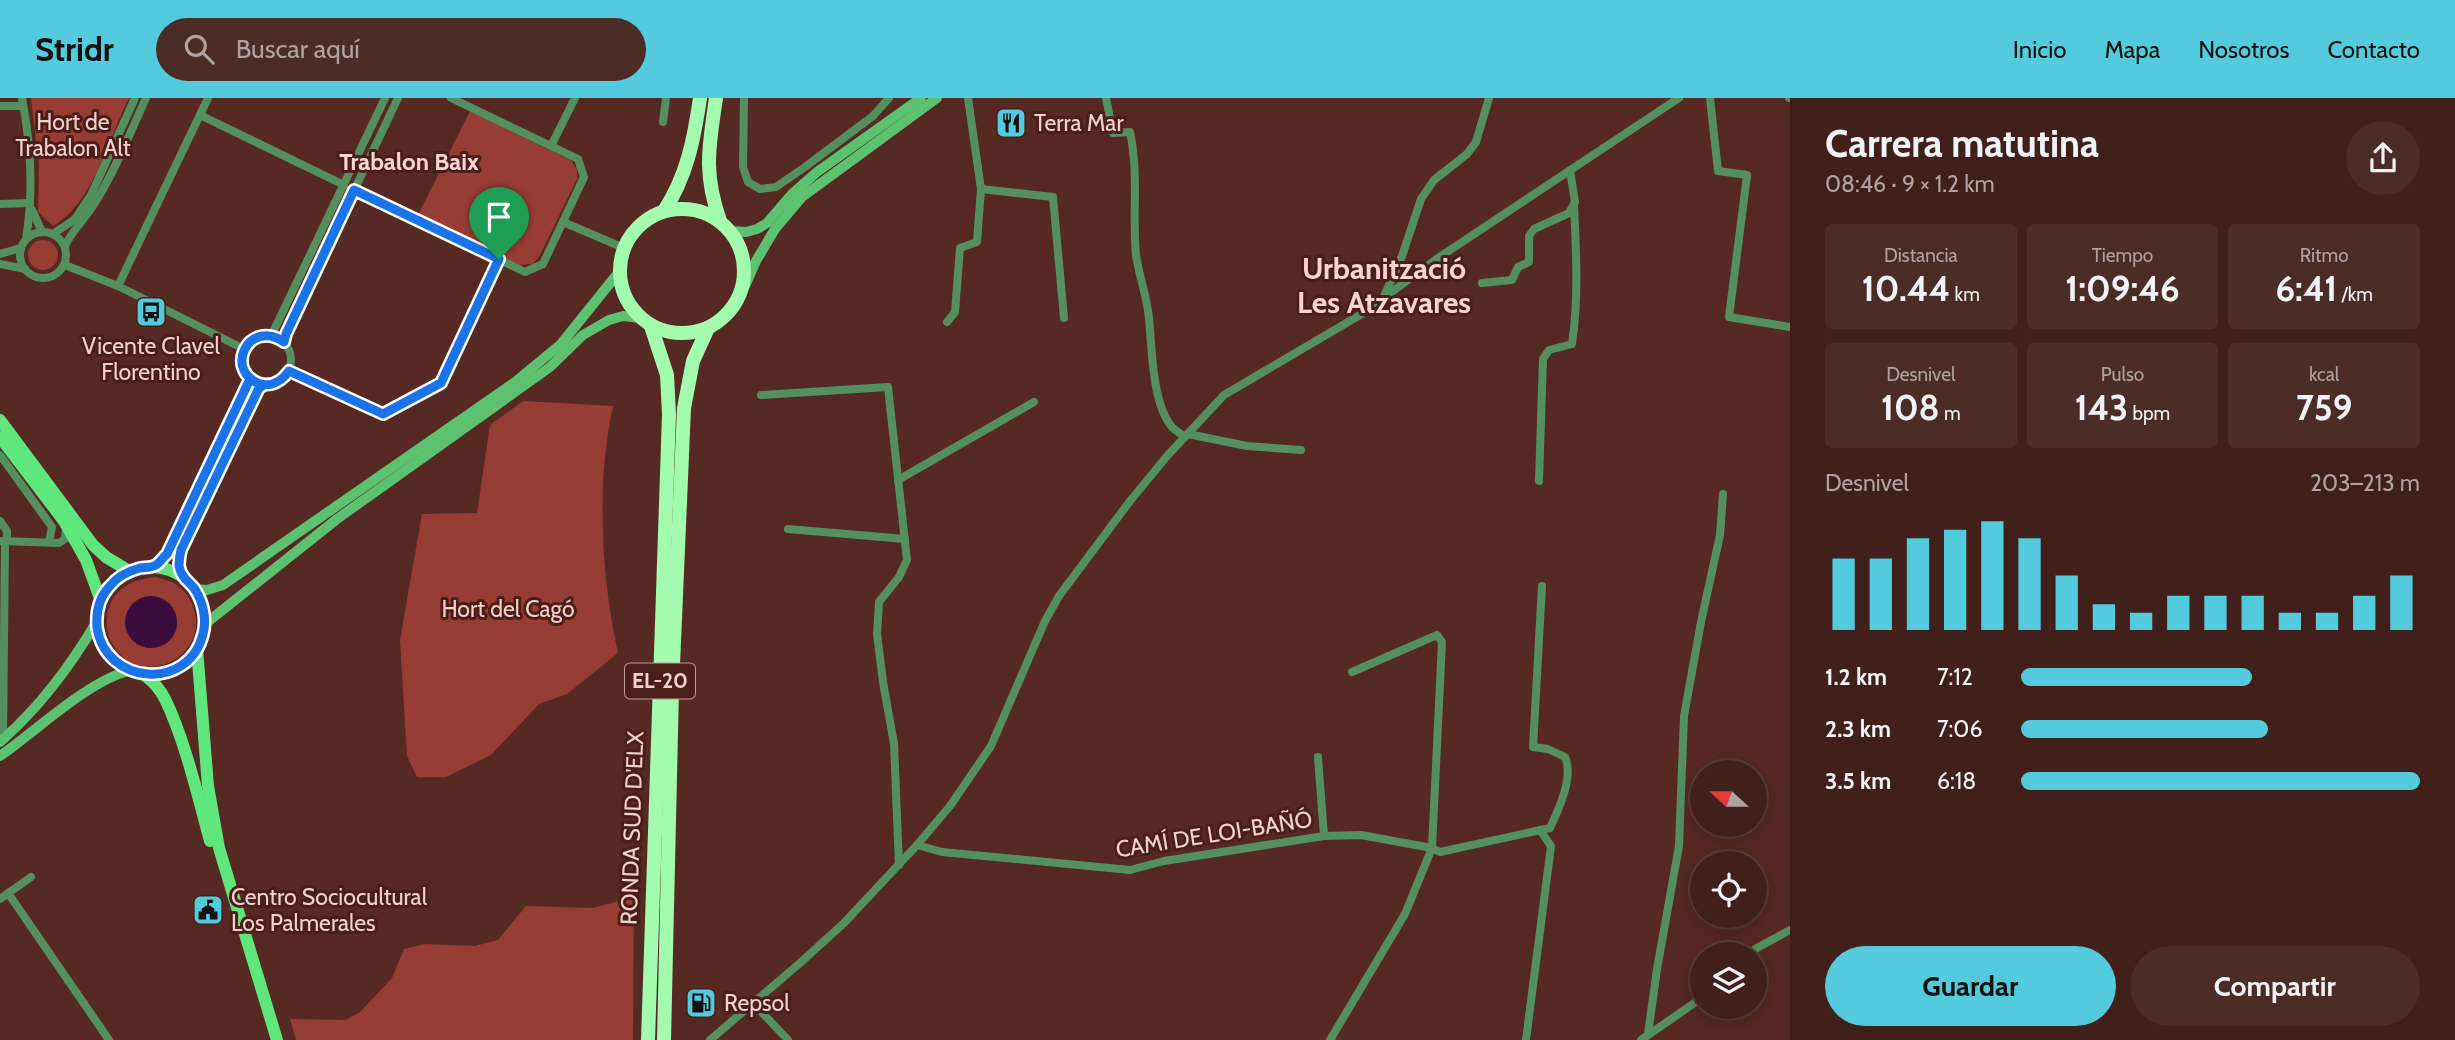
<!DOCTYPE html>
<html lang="es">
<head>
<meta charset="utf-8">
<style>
  body { margin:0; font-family:Cabin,sans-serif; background:#4c2c27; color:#f1f3f6; height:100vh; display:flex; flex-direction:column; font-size:26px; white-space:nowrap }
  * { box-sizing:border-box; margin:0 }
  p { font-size:23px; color:#aea2a2 }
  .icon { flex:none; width:38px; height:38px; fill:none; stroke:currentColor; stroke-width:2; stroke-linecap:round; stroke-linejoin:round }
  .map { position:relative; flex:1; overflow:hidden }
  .sheet { display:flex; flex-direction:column; background:#411f1a; width:665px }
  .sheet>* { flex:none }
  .needle { width:46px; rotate:291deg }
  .buttons { position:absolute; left:1690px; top:662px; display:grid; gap:14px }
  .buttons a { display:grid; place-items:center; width:77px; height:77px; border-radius:50%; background:#411f1a; box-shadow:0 4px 18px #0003,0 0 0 2px #5a3d39; font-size:35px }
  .pin { position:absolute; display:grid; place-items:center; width:60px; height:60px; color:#fff; margin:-72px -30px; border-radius:50% 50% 50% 0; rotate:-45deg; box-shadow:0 0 7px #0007 }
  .pin .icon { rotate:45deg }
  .round { display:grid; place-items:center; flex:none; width:74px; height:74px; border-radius:37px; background:#4c2c27 }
  .headline { display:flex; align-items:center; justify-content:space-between; height:119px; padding:0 35px }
  h1 { font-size:38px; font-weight:700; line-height:52px }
  .metrics { display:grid; grid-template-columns:repeat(3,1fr); gap:10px; height:119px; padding:7px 35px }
  .metrics div { display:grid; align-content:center; border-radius:7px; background:#4c2c27; text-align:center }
  .metrics b { font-size:35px; font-weight:700 }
  .metrics small { font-size:19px; font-weight:400 }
  .metrics p { font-size:19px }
  .chart { height:196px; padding:14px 35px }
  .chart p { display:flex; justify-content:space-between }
  .chart svg { width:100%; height:126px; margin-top:7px; stroke:#53cbdc; stroke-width:6 }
  .button { display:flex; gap:14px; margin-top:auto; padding:14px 35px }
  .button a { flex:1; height:80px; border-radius:42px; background:#53cbdc; color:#111; font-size:28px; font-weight:700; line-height:80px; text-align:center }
  .button a+a { background:#4c2c27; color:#f1f3f6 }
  ul { padding:0 35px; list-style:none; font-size:23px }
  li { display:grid; grid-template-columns:112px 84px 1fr; align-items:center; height:52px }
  li i { height:18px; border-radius:9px; background:#53cbdc }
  header { display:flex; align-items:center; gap:42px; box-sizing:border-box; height:98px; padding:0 35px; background:#53cbdc; color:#111 }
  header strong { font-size:33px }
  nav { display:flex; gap:38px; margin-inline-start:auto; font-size:24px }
  .search { width:490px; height:63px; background:#4c2c27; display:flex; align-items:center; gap:18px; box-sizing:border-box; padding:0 24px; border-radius:38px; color:#aea2a2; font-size:26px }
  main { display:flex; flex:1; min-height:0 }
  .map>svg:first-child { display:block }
</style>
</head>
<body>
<header>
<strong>Stridr</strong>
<div class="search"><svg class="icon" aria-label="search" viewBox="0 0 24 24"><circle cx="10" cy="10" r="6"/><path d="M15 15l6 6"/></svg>Buscar aquí</div>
<nav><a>Inicio</a><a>Mapa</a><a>Nosotros</a><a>Contacto</a></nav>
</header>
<main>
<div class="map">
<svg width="1790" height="942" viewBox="0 0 1790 942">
  <rect width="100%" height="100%" fill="#572923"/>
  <g fill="#983d34" fill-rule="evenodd">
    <path d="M 31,0 L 129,0 C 108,40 94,105 53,128 L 38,114 L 39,67 Z"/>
    <polygon points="470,13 572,63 577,72 577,81 539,159 533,166 518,167 417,119"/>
    <circle cx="43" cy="157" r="15"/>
    <path d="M 523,303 L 613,308 C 596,385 601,478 618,555 L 567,596 L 539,606 L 491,657 L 446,679 L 417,679 L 407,658 L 400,542 L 422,416 L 477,415 L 490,327 Z"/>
    <path d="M 156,479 C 161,481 167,482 172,484 C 193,495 203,524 191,545 C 184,556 175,564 162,567 C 102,583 78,484 156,479 ZM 163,501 C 188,522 178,550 145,550 Z"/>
    <polygon points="634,799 633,942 296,942 290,921 346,922 360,914 392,880 404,851 425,846 475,848 498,842 526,808 593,810"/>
  </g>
  <circle fill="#3c0d3c" cx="151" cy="524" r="26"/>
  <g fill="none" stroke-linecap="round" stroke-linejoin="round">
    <g stroke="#54905e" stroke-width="8">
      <path d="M 22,0 C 31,47 34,93 26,141"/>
      <polyline points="744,0 743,69 748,84 760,91 776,89 805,69 873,18 889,0"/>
      <path d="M 1106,0 L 1113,35 L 1130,34 C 1139,75 1132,116 1136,157 C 1139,178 1147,199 1149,220 C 1152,250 1152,306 1172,329 C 1176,333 1181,336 1185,339"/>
      <polyline points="1710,0 1718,73 1747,77 1729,219 1790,229"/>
      <polyline points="1789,0 1790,0"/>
      <polyline points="0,8 23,8"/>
      <polyline points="200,17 344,87"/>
      <polyline points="663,24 666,0"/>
      <polyline points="551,48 575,0"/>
      <polyline points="354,91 525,174 543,166 584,79 578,61 451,0"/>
      <polyline points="981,91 1053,99 1064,220"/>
      <polyline points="0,106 30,105"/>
      <polyline points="32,112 42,134"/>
      <polyline points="563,124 624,150"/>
      <circle cx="43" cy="157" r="23"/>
      <polyline points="53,136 75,121 91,97 135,0"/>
      <path d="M 65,148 C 72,132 87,119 96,103 C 116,71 130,35 146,0"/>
      <polyline points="0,156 21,150"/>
      <polyline points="0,166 25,171"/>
      <polyline points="65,167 118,188 244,251"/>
      <polyline points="1482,185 1512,182 1518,169 1529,164 1529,138 1534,131 1569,115 1575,104 1570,72"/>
      <polyline points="118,188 208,0"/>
      <polyline points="1385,196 1402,158 1421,101 1434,82 1467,56 1476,44 1489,0"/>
      <polyline points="947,224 955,214 960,150 977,144 981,91 968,0"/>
      <polyline points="268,237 274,232 385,0"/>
      <circle cx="266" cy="262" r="25"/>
      <polyline points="284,244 286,236 398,0"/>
      <polyline points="289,273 383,316 441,285 499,161"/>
      <polyline points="761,297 888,289 907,462 899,479 879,504 877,536 883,584 894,646 899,767"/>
      <polyline points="1188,336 1247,348 1301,352"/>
      <polyline points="0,357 52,429 49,444"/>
      <polyline points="898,382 1034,304"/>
      <path d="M 1539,383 L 1543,261 L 1549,252 L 1572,246 C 1579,199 1576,153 1574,106"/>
      <polyline points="0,423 7,433 7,443"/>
      <polyline points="788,431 905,441"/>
      <polyline points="1,443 59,445 65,441 66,429"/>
      <polyline points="154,469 167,456 250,281"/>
      <polyline points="184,480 179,467 181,452 259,290 264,287"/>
      <polyline points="3,642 5,443"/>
      <polyline points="1318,659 1324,738"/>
      <path d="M 917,747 L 942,754 L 1130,772 L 1164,763 L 1324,738 L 1361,737 L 1432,750 L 1440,754 L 1550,730 C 1559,711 1574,678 1565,659 L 1548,651 L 1533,649 L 1542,488"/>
      <polyline points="8,795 109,942"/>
      <polyline points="0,801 31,779"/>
      <polyline points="1750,856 1755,851 1790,832"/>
      <polyline points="753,905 788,942"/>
      <polyline points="1648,936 1657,871 1679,748 1684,618 1701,524 1720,437 1723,396"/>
      <polyline points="710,942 800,865 844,825 917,747 950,708 991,648 1045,523 1059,498 1130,403 1168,357 1224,297 1360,217 1438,160 1679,0"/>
      <polyline points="1330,942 1405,816 1432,750 1442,544 1437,537 1352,574"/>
      <polyline points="1526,942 1551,748 1540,732"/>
      <polyline points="1641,942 1703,899"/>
    </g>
    <g stroke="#5cc170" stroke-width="10">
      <polyline points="731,133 746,134 757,131 767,125 792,96 817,74 921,0"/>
      <polyline points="745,188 756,163 775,131 802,99 937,0"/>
      <polyline points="194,491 207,492 223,487 515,284 561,246 619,174"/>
      <polyline points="205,526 337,421 550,269 583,237 609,222 623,218 641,220"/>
      <path d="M 0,644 C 40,609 70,569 97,523"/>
      <path d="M 0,658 C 36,633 87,584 128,573"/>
    </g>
    <g stroke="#5fe77d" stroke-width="12">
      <polyline points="0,322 93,447 106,459 129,473"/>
      <polyline points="0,339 64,423 86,462 101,503"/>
      <circle cx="151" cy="523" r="54"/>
      <polyline points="197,551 208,688 219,750 277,942"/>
      <path d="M 144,577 C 153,583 160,591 165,601 C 185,642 198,699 210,743"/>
    </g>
    <g stroke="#a3fbb0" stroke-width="14">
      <path d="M 716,0 C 709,49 703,74 720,123"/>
      <circle cx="682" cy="173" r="62"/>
      <path d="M 664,113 C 687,78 694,41 700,0"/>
      <polyline points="648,942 669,316 667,277 651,228"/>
      <polyline points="664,942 672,591 684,310 693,263 708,230"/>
    </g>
  </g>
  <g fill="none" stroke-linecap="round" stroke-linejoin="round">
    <g stroke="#fff" stroke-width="14">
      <path id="route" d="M 499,161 L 441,285 L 383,316 L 289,273 C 279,287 265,291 250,281 L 167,456 C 163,459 160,465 156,467 C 151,470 145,469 140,470 C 128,473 116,480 109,489 C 99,500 96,515 97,529 C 105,587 189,594 203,536 C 207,521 203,503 194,490 C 188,483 181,479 179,468 C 179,463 180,457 181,452 L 259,290 L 264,287 C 221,276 248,219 284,244 L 286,236 L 354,92 L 499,161"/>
    </g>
    <use href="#route" stroke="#1a73e8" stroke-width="9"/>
  </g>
  <defs>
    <g id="restaurant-square" transform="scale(1.575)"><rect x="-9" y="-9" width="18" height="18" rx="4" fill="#53cbdc" stroke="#4b1e19"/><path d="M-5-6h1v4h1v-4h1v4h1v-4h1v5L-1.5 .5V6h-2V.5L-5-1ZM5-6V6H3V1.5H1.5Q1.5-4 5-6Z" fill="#111"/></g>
    <g id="bus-square" transform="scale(1.575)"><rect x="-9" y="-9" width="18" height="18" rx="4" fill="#53cbdc" stroke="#4b1e19"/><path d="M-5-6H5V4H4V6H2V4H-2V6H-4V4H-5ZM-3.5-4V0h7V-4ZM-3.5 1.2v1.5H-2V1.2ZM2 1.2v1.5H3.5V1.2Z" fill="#111"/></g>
    <g id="civic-square" transform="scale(1.575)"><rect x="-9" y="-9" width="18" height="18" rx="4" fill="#53cbdc" stroke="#4b1e19"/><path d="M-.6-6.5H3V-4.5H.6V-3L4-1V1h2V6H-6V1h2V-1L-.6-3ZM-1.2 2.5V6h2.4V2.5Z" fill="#111"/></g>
    <g id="fuel-square" transform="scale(1.575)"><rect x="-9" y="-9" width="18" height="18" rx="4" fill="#53cbdc" stroke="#4b1e19"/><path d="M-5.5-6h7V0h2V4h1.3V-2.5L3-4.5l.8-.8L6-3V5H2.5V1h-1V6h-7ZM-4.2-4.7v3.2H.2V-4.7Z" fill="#111"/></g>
  </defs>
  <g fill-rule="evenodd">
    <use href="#restaurant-square" x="1011" y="25"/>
    <use href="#bus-square" x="151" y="214"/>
    <use href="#civic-square" x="208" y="812"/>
    <use href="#fuel-square" x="701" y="905"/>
  </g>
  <g text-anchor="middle" stroke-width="6" stroke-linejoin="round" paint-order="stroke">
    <rect fill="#4b1e19" stroke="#be9c97" stroke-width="2" x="625" y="565.5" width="70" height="35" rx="5"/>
    <g font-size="21" font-weight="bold" fill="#f0d2cd">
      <text x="660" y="590">EL-20</text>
    </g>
    <g font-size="23" fill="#f1d0cb" stroke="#4b1e19">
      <text x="73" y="32">Hort de<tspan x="73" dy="26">Trabalon Alt</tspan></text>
      <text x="508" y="519">Hort del Cagó</text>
    </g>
    <g font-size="23" fill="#f0d2cd" stroke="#4b1e19" text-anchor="start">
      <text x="1034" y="33">Terra Mar</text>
      <text x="151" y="256" text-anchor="middle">Vicente Clavel<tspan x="151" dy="26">Florentino</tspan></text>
      <text x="231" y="807">Centro Sociocultural<tspan x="231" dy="26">Los Palmerales</tspan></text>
      <text x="724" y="913">Repsol</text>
    </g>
    <g font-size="23" fill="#f0d2cd" stroke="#4b1e19">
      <text transform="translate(632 730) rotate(-88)" y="8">RONDA SUD D'ELX</text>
      <text transform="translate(1214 736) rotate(-9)" y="8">CAMÍ DE LOI-BAÑÓ</text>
    </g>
    <g font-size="24" font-weight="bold" fill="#f8d4ce" stroke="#4b1e19">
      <text x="409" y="72">Trabalon Baix</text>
    </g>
    <g font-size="30" font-weight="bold" fill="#f8d4ce" stroke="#4b1e19">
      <text x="1384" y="181">Urbanització<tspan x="1384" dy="34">Les Atzavares</tspan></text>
    </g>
  </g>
</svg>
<div class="buttons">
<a><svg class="needle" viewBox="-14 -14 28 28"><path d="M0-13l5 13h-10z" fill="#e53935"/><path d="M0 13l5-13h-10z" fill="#aea2a2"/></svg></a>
<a><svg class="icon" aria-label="locate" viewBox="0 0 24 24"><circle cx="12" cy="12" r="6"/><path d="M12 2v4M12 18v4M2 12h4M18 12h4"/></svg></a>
<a><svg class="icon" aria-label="layers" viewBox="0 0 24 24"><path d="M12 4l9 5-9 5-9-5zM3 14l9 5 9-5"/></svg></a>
</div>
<div class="pin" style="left:499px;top:161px;background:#1e9e55"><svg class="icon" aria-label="arrive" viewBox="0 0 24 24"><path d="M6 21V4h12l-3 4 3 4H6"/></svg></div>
</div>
<section class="sheet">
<div class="headline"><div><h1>Carrera matutina</h1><p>08:46 · 9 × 1.2 km</p></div><a class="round"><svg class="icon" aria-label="share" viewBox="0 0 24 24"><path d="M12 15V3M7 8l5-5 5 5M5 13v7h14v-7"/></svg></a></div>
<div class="metrics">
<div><p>Distancia</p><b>10.44<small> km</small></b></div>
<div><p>Tiempo</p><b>1:09:46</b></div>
<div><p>Ritmo</p><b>6:41<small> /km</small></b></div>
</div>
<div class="metrics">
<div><p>Desnivel</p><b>108<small> m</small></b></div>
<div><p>Pulso</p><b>143<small> bpm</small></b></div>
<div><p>kcal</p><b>759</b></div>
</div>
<div class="chart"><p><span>Desnivel</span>203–213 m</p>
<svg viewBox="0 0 160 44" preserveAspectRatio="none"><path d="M5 44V19M15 44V19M25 44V12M35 44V9M45 44V6M55 44V12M65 44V25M75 44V35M85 44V38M95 44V32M105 44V32M115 44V32M125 44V38M135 44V38M145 44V32M155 44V25"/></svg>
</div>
<ul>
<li><b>1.2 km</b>7:12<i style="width:58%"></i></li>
<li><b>2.3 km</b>7:06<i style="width:62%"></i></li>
<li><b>3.5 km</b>6:18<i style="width:100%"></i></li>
</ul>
<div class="button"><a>Guardar</a><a>Compartir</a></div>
</section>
</main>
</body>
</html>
